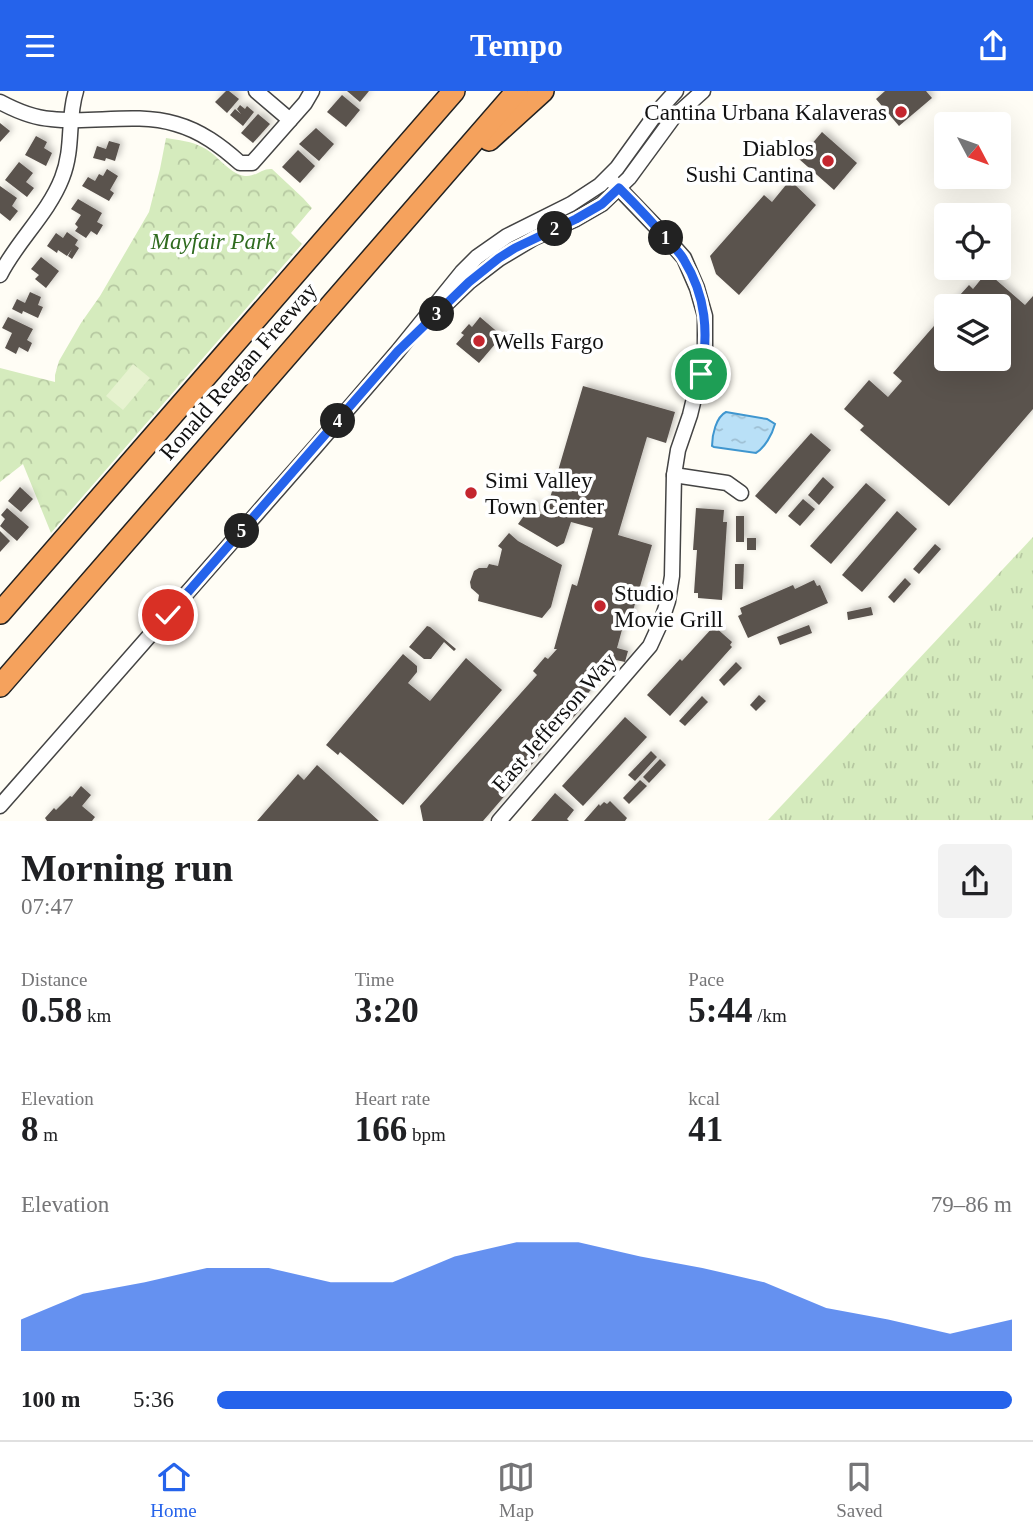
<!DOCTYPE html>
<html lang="en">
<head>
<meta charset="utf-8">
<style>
  body { margin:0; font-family:Georgia,serif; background:#f2f2f2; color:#202124; height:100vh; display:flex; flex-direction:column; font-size:26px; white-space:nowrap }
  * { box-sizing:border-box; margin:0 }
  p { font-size:23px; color:#757577 }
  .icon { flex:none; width:38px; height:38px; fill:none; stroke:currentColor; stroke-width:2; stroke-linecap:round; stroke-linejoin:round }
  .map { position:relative; height:730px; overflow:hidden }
  .drawer { display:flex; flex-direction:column; background:#fff; flex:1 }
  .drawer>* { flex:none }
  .needle { width:46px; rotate:131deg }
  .buttons { position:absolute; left:934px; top:21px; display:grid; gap:14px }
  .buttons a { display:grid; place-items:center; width:77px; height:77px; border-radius:7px; background:#fff; box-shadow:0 7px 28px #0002; font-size:35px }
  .pin { position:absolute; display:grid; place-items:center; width:60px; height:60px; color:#fff; margin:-30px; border:4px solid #fff; border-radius:50%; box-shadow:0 2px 7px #0007 }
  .km { position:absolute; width:35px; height:35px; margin:-18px; border-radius:50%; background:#222; color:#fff; font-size:19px; line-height:35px; text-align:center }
  .round { display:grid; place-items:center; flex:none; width:74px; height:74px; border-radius:7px; background:#f2f2f2 }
  .head { display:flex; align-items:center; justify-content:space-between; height:119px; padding:0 21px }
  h1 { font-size:38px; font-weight:700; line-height:52px }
  .stats { display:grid; grid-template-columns:repeat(3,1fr); gap:10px; height:119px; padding:7px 21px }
  .stats div { display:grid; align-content:center }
  .stats b { font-size:35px; font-weight:700 }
  .stats small { font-size:19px; font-weight:400 }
  .stats p { font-size:19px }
  .chart { height:196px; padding:14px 21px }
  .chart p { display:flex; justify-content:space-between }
  .chart svg { width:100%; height:126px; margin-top:7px; fill:#2563eb; opacity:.7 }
  ul { padding:0 21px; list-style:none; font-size:23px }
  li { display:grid; grid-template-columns:112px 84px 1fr; align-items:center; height:52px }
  li i { height:18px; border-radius:9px; background:#2563eb }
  header { display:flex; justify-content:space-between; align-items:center; height:91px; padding:0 21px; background:#2563eb; color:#fff; font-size:32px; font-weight:700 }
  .tabs { display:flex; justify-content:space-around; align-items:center; height:98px; border-top:2px solid #e0e0e0; background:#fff; font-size:19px; color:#757577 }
  .tabs a { display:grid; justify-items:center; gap:4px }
  .tabs .selected { color:#2563eb }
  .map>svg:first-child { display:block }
</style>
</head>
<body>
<header><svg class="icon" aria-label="menu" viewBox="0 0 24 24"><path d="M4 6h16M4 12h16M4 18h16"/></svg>Tempo<svg class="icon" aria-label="share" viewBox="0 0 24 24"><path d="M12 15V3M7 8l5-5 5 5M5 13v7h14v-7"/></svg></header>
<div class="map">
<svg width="1033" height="730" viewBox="0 0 1033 730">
  <defs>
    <pattern id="grass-tufts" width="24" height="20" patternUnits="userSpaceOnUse" patternTransform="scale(1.75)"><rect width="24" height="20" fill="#d5ebbd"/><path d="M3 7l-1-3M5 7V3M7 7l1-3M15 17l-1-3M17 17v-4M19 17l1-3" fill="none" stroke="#b6c8a1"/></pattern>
    <pattern id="park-crowns" width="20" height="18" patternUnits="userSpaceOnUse" patternTransform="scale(1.75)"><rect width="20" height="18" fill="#d5ebbd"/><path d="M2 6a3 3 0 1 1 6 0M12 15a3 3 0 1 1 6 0" fill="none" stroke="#b6c8a1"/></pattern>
    <pattern id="water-ripples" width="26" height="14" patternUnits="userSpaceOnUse" patternTransform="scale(1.75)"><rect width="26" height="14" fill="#b9e0f7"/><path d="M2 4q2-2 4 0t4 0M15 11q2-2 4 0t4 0" fill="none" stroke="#9ebfd3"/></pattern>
    <filter id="shadow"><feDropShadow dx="3" dy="-3" stdDeviation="3.5" flood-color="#0004"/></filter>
  </defs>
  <rect width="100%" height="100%" fill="#fffdf5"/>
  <polygon fill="url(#grass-tufts)" points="1033,446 1033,729 768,729"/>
  <path fill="url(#park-crowns)" d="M 166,47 C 178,49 192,50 204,57 C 218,64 229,83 245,85 C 256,86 262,77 272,78 L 303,107 L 312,117 L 291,142 L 302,153 L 51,442 L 23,373 L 0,391 L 0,277 L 55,291 L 55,284 L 59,270 L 81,232 L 100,205 L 149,121 L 160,78 Z"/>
  <polygon fill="#e6f2cf" points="133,273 150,287 123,319 106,305"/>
  <path fill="url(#water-ripples)" stroke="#3f96cf" stroke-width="2" d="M 726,321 L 767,328 L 775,333 C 772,344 765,356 756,362 L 714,356 L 712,355 C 712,344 716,326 726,321 Z"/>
  <g fill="#5a524d" filter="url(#shadow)">
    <polygon points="226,0 229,0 239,8 227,22 215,11"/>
    <polygon points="347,0 369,0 360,11"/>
    <polygon points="885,0 926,0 932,7 899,35 876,8"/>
    <polygon points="342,4 360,19 346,36 327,21"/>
    <polygon points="240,14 245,18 247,15 254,21 243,35 230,24 235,18 241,23 237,18"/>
    <polygon points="258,23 270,33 253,52 241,42"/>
    <polygon points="0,32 10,40 0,51"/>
    <polygon points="316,37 334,53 319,70 299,53"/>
    <polygon points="822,41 857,72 834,99 799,68"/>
    <polygon points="36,45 47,51 44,57 52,62 46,75 25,64"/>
    <polygon points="109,50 120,53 115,70 106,67 105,70 93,67 97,55 106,58"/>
    <polygon points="298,59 315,75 300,92 282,76"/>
    <polygon points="19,71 33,82 26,91 34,97 27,106 5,89"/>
    <polygon points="107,78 118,85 110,99 114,102 109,110 82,95 88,86 95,90 99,83 103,85"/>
    <polygon points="790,89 816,114 739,204 716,183 710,165 764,104 772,111"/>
    <polygon points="0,95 17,107 12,115 18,120 10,130 0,122"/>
    <polygon points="78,108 102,122 97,131 103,134 97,144 91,140 86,147 75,140 78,136 75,133 81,124 71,118"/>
    <polygon points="67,141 78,149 75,154 79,157 72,168 68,165 72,158 67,165 58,159 57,162 47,155 56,142 63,147"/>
    <polygon points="41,166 59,180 46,197 35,188 39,184 31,178"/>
    <polygon points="987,181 1025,214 1033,205 1033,318 949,415 860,339 864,335 844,318 869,289 888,306 902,290 893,282 947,220 947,268 999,268 999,215 950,215 969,194 973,198"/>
    <polygon points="30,201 41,206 38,214 43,216 38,227 23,220 22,223 12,218 17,208 25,212"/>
    <polygon points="8,226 33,238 27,249 32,252 28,261 19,256 16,263 5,257 12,242 2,237"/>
    <polygon points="480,226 508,250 503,257 496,252 479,272 456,253 464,244 461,242 469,233 472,236"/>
    <polygon points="583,295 675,321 666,352 647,346 618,444 652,454 628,537 623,535 617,557 628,560 625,571 616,569 608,580 608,579 577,615 581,618 571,629 567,626 543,654 546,657 483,730 423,730 420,715 537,584 533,580 545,566 548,568 557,558 554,558 572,493 577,495 593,437 571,431 564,452 557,456 518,433 534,411 539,414 537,422 545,424"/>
    <polygon points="811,342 831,359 776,423 755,405"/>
    <polygon points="823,386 834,396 819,414 808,404"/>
    <polygon points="866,392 886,409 831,473 810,455"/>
    <polygon points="20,396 33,408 21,421 8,410"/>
    <polygon points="803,408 815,418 800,435 788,425"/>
    <polygon points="7,417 29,436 17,450 0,435 5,428 1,424"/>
    <polygon points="696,417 724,419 723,431 727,431 722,509 698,507 698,502 694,502 697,459 693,459"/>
    <polygon points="897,420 917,438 862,501 842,484"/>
    <rect x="736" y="425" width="8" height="26"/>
    <polygon points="0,440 10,450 0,461"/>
    <polygon points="509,442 518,450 562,474 551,516 542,527 478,510 479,504 471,497 470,491 474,480 479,477 487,477 489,473 498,475 502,458 498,455"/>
    <rect x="747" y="447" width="9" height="12"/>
    <polygon points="935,453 941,458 919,483 913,478"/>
    <polygon points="735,473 744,473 743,498 735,498"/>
    <polygon points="905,487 911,493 894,512 888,506"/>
    <polygon points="814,489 817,495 820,494 828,512 748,547 738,525 742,523 740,517 793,494 795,498"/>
    <polygon points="871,516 873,524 848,529 847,521"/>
    <polygon points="809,534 812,542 780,554 777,546"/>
    <polygon points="427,535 430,536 456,558 454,560 444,551 431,568 424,568 409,556"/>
    <polygon points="714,535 732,551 730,554 732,556 670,625 647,604 680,568 682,570"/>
    <polygon points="403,563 417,575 417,581 408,592 430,610 466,567 502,599 403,714 340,661 338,664 326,654"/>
    <polygon points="736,571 742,577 724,595 719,589"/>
    <polygon points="759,604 766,610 756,620 750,614"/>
    <polygon points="702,605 708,611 685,635 679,630"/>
    <polygon points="625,626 647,646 583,715 562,695"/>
    <polygon points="651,660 657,666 635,690 628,684"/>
    <polygon points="660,668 666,674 649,692 643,686"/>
    <polygon points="317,674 367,719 379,730 257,730 298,683 304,689"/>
    <polygon points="640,689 647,695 629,713 623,707"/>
    <polygon points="81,695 91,704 82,715 95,726 92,730 47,730 45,727 54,717 56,719 70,705 72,706"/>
    <polygon points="555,702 574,719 567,728 569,730 531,730"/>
    <polygon points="610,710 627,727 625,730 584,730 599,713 600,715 604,711 607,713"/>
  </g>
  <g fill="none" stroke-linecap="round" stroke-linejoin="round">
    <g stroke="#444" stroke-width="17">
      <g id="minor">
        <polyline points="256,0 290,29"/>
        <path d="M 0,11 C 15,19 34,27 51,28 C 92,33 135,21 176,33 C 201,40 221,55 240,72 L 252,72 L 305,12 L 312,0"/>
        <path d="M 0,184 C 17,150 48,123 62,87 C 74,57 67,28 76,0"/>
        <polyline points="444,215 469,191 499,168 534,147 576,128 602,113 629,87 673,27 703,0"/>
        <polyline points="674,384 727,392 741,402"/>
        <polyline points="0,715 317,354 398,260 462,181 477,166 507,145 571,113 600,94 617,77 658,20 676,0"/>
        <polyline points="499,730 650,555 661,531 668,510 672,485 674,384 678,359 690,324 705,262 705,225 697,197 684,167 660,140 609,87"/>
      </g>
    </g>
    <g stroke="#222" stroke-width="24">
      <g id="highway">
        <polyline points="489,49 543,0"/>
        <polyline points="0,522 454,0"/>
        <polyline points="0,595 517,0"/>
      </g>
    </g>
    <use href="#minor" stroke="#fff" stroke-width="14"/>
    <use href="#highway" stroke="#f5a25d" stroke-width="21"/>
  </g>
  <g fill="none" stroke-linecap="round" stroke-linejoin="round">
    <g stroke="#fff" stroke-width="14">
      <path id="route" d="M 168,524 L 398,260 L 469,191 L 499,167 L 515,157 L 576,128 L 602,113 L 619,97 C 637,115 654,133 670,152 C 675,157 681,163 684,169 C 706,205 709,242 701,283"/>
    </g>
    <use href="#route" stroke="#2563eb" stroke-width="9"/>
  </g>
  <g fill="#c4262e" stroke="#fff" stroke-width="2.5">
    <circle cx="901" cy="21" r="7"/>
    <circle cx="828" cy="70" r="7"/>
    <circle cx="479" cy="250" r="7"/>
    <circle cx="471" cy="402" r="7"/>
    <circle cx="600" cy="515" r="7"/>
  </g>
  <g text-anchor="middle" stroke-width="7" stroke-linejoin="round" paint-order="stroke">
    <g font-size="23" fill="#111" stroke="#fff" text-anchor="start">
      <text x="887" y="29" text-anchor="end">Cantina Urbana Kalaveras</text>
      <text x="814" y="65" text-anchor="end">Diablos<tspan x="814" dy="26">Sushi Cantina</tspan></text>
      <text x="493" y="258">Wells Fargo</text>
      <text x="485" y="397">Simi Valley<tspan x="485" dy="26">Town Center</tspan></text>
      <text x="614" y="510">Studio<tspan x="614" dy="26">Movie Grill</tspan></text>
    </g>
    <g font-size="23" font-style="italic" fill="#2f6b1f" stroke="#fff">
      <text x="213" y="158">Mayfair Park</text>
    </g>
    <g font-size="23" fill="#111" stroke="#fff">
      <text transform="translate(238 280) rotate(-49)" y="8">Ronald Reagan Freeway</text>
      <text transform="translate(554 631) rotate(-49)" y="8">East Jefferson Way</text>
    </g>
  </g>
</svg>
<div class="buttons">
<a><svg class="needle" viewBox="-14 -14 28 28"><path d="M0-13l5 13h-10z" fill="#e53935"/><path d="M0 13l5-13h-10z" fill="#757577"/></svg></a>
<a><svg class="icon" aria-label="locate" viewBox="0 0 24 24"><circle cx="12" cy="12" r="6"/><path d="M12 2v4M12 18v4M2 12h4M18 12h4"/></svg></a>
<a><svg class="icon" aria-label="layers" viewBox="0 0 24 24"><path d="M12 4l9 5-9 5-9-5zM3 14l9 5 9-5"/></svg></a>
</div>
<div class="pin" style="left:701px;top:283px;background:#1e9e55"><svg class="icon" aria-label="arrive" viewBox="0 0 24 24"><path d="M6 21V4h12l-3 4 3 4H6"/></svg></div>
<div class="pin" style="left:168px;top:524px;background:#d93025"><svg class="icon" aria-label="check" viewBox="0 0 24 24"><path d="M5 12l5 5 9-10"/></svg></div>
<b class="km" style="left:666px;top:147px">1</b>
<b class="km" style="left:555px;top:138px">2</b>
<b class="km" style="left:437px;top:223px">3</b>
<b class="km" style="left:338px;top:330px">4</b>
<b class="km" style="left:242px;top:440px">5</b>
</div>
<section class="drawer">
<div class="head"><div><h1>Morning run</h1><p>07:47</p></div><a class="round"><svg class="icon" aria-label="share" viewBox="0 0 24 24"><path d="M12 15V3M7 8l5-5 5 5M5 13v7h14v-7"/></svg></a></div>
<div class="stats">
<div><p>Distance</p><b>0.58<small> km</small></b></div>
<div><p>Time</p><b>3:20</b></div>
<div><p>Pace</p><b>5:44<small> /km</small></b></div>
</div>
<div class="stats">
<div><p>Elevation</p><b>8<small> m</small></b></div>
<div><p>Heart rate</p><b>166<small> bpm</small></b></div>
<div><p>kcal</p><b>41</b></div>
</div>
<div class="chart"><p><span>Elevation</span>79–86 m</p>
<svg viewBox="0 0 160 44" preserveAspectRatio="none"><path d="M0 44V33L10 24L20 20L30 15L40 15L50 20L60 20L70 11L80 6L90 6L100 11L110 15L120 20L130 29L140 33L150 38L160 33V44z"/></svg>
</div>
<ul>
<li><b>100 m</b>5:36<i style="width:100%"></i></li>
</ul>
</section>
<nav class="tabs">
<a class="selected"><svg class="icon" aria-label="home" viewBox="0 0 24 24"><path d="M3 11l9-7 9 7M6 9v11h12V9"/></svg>Home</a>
<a><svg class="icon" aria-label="map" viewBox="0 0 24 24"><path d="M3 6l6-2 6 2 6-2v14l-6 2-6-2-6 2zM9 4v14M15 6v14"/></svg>Map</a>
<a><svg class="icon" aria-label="saved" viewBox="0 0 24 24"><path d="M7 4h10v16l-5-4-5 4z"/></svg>Saved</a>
</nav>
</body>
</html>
